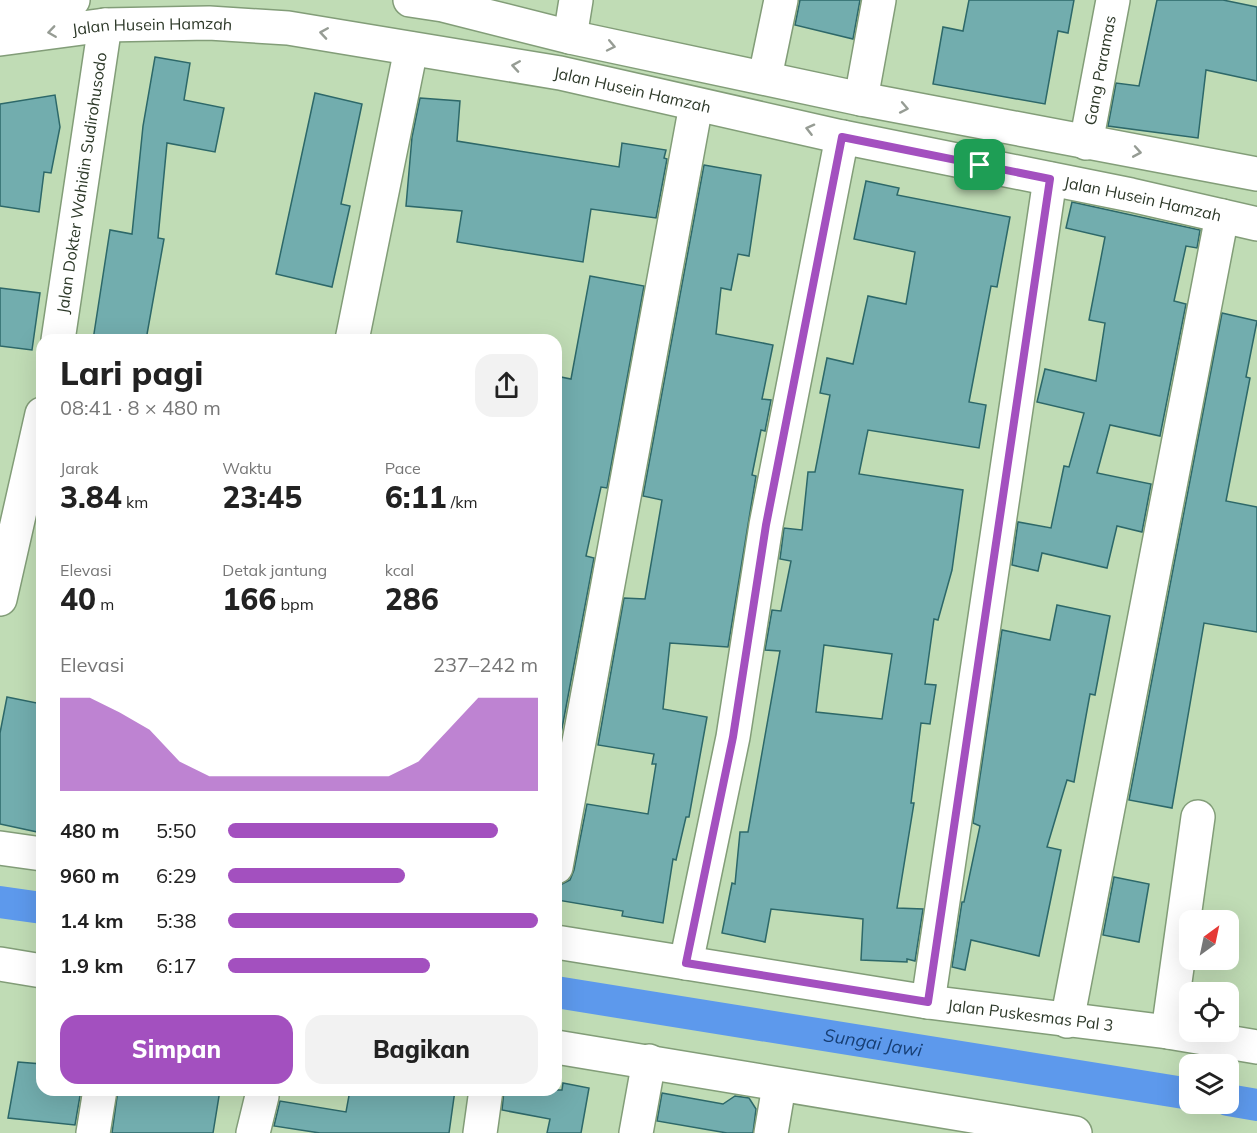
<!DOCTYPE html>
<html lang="id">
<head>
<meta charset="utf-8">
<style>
  body { margin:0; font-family:Mulish,sans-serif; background:#f2f2f2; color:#222; height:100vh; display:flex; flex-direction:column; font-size:22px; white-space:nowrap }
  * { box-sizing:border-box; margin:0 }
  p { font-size:20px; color:#767676 }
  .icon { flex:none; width:33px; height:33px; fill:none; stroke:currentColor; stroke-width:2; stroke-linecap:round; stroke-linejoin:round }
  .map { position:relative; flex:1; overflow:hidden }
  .details { position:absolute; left:36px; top:334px; width:526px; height:762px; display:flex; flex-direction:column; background:#fff; border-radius:18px; box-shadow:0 6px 24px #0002 }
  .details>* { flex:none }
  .needle { width:39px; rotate:33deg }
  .fabs { position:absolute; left:1179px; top:910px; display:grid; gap:12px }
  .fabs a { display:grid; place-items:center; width:60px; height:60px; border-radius:12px; background:#fff; box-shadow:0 6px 24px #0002; font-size:30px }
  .pin { position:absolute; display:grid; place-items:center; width:51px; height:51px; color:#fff; margin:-26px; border-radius:12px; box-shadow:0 3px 9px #0006 }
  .round { display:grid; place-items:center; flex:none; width:63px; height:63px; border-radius:18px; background:#f2f2f2 }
  .head { display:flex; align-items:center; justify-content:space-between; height:102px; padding:0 24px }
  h1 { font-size:33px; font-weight:800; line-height:45px }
  .figures { display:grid; grid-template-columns:repeat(3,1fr); gap:9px; height:102px; padding:6px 24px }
  .figures div { display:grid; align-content:center }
  .figures b { font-size:30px; font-weight:800 }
  .figures small { font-size:16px; font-weight:400 }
  .figures p { font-size:16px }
  .chart { height:168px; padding:12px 24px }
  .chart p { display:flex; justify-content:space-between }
  .chart svg { width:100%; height:108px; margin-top:6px; fill:#a350bf; opacity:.7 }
  .action { display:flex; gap:12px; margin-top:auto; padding:12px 24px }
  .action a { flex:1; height:69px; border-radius:18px; background:#a350bf; color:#fff; font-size:24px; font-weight:800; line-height:69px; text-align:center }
  .action a+a { background:#f2f2f2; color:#222 }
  ul { padding:0 24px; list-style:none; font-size:20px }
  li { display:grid; grid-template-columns:96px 72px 1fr; align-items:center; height:45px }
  li i { height:15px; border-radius:8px; background:#a350bf }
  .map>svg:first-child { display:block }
</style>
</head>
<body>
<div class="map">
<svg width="1257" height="1133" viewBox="0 0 1257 1133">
  <rect width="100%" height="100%" fill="#c0dcb5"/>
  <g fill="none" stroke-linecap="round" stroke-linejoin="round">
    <g stroke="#5d99ec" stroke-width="32">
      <polyline points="0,902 42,908"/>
      <path id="s1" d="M 556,992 L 1190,1094"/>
      <polyline points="1228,1100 1257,1105"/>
    </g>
  </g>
  <g fill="#72adae" stroke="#2d6869" stroke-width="1.5" fill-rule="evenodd">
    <polygon points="800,0 860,0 853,39 795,25"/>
    <polygon points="969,0 1074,0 1068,33 1058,31 1045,104 933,84 943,27 963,31"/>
    <polygon points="1157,0 1223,0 1257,7 1257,81 1206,70 1198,138 1108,126 1116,83 1139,86"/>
    <polygon points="155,57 190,63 184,100 224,108 215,152 167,143 158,238 164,239 146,340 93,340 110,230 132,234 143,126"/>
    <polygon points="315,93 362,104 341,204 350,206 332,287 276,274"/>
    <polygon points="55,95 60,127 51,173 44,172 39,212 0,206 0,104"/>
    <polygon points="420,98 460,101 457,141 619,167 622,143 666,150 664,158 667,159 656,218 591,209 583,262 457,242 462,211 406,206 412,137"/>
    <polygon points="704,165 761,175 749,256 738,254 731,290 721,288 716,334 773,345 762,399 771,400 765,431 761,430 752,475 756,476 728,647 670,643 663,709 707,717 689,817 686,817 676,860 673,859 663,923 622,916 623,911 557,900 560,885 570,880 574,870 587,804 648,814 656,764 652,764 654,754 598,745 624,598 645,599 662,500 643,496"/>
    <path d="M 866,181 L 899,188 L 897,195 L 1010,217 L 997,287 L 991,286 L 969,402 L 986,405 L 979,448 L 868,430 L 859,474 L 963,490 L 952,570 L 938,620 L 934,619 L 925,684 L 936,685 L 930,724 L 921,723 L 911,803 L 914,803 L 897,908 L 923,909 L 915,961 L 907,959 L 907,962 L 861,960 L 863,919 L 771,909 L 765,942 L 722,933 L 732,883 L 735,884 L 740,832 L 748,832 L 780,651 L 765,650 L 772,610 L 781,611 L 791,561 L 780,559 L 784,528 L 802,530 L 808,472 L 815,472 L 830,395 L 820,393 L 827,358 L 853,364 L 868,296 L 906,304 L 915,252 L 854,239 ZM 824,645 L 892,654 L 882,719 L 816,712 Z"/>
    <polygon points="1072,202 1200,230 1197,248 1186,246 1174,301 1186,304 1160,436 1110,425 1097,473 1151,484 1142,532 1117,526 1107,568 1042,553 1038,571 1012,565 1018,522 1051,528 1064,466 1069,467 1084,413 1037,402 1045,369 1096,381 1105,323 1089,320 1105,237 1066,228"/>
    <polygon points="590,276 644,286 607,488 601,487 586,556 594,558 560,739 556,738 556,376 571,379"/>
    <polygon points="0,288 40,293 32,350 0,346"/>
    <polygon points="1222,313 1257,321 1246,377 1250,378 1226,501 1257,507 1257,632 1204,623 1172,808 1129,800"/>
    <polygon points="1057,605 1110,616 1095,695 1090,694 1074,782 1067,780 1047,847 1061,850 1039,956 971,940 965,970 952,967 962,902 964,902 980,826 973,823 1002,630 1050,640"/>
    <polygon points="7,697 42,704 42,833 0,824 0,733"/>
    <polygon points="1114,877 1149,884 1139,942 1103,935"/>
    <polygon points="18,1062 42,1064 42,1090 81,1090 75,1125 8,1118"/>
    <polygon points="563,1083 589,1088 581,1133 547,1133 550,1119 502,1110 504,1090 562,1090"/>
    <polygon points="118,1090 220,1090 213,1133 112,1133"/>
    <polygon points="350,1090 455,1090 449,1133 320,1133 274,1126 280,1101 346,1112"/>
    <polygon points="662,1093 723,1104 735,1096 749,1098 756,1109 753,1133 727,1133 657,1121"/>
  </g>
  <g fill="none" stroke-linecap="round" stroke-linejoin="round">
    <g stroke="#829d78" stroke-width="36">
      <g id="minor">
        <polyline points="410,0 443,5 570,37 861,99 1257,174"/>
        <polyline points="0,10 73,0"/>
        <polyline points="570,37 576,0"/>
        <path id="s2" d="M 0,39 L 105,25 L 209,23 L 288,28 L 560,73 L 842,137 L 1131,195 L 1257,224"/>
        <polyline points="765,77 781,0"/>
        <polyline points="861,99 879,0"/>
        <path id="s3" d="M 1086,143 L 1113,0"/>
        <path id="s4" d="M 58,340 L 105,25"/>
        <polyline points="352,340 411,49"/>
        <polyline points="0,599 42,414"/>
        <polyline points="0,848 42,854"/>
        <polyline points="556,867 696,105"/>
        <path id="s5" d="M 556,942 L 928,1002 L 1168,1032 L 1257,1047"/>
        <polyline points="686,963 733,737 766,525 842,137"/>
        <polyline points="0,964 42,971"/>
        <polyline points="928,1002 1050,179"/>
        <polyline points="1067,1021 1222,216"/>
        <polyline points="1168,1032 1198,817"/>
        <polyline points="556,1047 1075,1133"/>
        <polyline points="93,1133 100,1090"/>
        <polyline points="253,1133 262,1096"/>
        <polyline points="480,1133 486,1090"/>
        <polyline points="636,1133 649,1061"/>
        <polyline points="771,1133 779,1086"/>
      </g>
    </g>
    <use href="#minor" stroke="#fff" stroke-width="33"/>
  </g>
  <defs><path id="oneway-chevron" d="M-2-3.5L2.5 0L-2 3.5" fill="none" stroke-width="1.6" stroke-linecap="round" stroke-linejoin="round" transform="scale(1.5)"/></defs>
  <g stroke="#969c94">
    <use href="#oneway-chevron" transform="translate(52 32) rotate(172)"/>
    <use href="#oneway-chevron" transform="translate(324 33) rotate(-171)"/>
    <use href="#oneway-chevron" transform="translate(611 46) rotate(12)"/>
    <use href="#oneway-chevron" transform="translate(516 66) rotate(-171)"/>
    <use href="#oneway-chevron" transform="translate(904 108) rotate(11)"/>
    <use href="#oneway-chevron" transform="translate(810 129) rotate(-166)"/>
    <use href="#oneway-chevron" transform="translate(1137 152) rotate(10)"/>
  </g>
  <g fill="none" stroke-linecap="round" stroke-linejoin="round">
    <g stroke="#fff" stroke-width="12">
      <polygon id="route" points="842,137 1050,179 928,1002 686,963 733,737 766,525"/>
    </g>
    <use href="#route" stroke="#a350bf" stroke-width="8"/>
  </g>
  <g text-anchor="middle" stroke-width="5" stroke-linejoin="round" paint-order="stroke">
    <g font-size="16" fill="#2c3828" stroke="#c0dcb5">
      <text dy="6" stroke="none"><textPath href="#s2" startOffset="153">Jalan Husein Hamzah</textPath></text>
      <text dy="6" stroke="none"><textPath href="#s3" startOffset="74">Gang Paramas</textPath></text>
      <text dy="6" stroke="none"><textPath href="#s2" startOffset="639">Jalan Husein Hamzah</textPath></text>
      <text dy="6" stroke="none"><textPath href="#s4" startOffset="159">Jalan Dokter Wahidin Sudirohusodo</textPath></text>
      <text dy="6" stroke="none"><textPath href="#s2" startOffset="1161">Jalan Husein Hamzah</textPath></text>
      <text dy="6" stroke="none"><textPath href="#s5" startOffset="480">Jalan Puskesmas Pal 3</textPath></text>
    </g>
    <g font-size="18" font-style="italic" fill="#173e73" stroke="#c0dcb5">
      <text dy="6" stroke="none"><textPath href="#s1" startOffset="321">Sungai Jawi</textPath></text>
    </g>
  </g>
</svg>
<div class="fabs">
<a><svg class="needle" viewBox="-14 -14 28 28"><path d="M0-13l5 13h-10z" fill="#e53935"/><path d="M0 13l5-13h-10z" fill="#767676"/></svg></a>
<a><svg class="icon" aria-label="locate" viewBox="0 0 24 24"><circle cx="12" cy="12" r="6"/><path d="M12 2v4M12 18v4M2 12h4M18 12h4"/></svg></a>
<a><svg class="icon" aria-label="layers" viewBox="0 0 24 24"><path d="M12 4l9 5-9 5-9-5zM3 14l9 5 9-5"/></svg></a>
</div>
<div class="pin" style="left:980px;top:165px;background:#1e9e55"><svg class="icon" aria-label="arrive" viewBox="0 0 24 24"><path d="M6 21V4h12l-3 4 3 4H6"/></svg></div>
<section class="details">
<div class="head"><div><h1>Lari pagi</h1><p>08:41 · 8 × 480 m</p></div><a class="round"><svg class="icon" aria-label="share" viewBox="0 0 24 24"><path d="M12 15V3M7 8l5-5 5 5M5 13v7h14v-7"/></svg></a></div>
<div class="figures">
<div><p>Jarak</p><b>3.84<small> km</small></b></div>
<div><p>Waktu</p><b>23:45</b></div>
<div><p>Pace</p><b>6:11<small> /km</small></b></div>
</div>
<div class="figures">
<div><p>Elevasi</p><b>40<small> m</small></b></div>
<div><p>Detak jantung</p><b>166<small> bpm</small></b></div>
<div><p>kcal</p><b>286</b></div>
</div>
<div class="chart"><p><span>Elevasi</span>237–242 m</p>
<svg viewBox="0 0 160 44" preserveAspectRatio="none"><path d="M0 44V6L10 6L20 12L30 19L40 32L50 38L60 38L70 38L80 38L90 38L100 38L110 38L120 32L130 19L140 6L150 6L160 6V44z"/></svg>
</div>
<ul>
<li><b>480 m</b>5:50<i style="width:87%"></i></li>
<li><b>960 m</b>6:29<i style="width:57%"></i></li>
<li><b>1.4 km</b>5:38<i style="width:100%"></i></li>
<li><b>1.9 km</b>6:17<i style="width:65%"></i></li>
</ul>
<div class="action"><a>Simpan</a><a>Bagikan</a></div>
</section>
</div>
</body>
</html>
